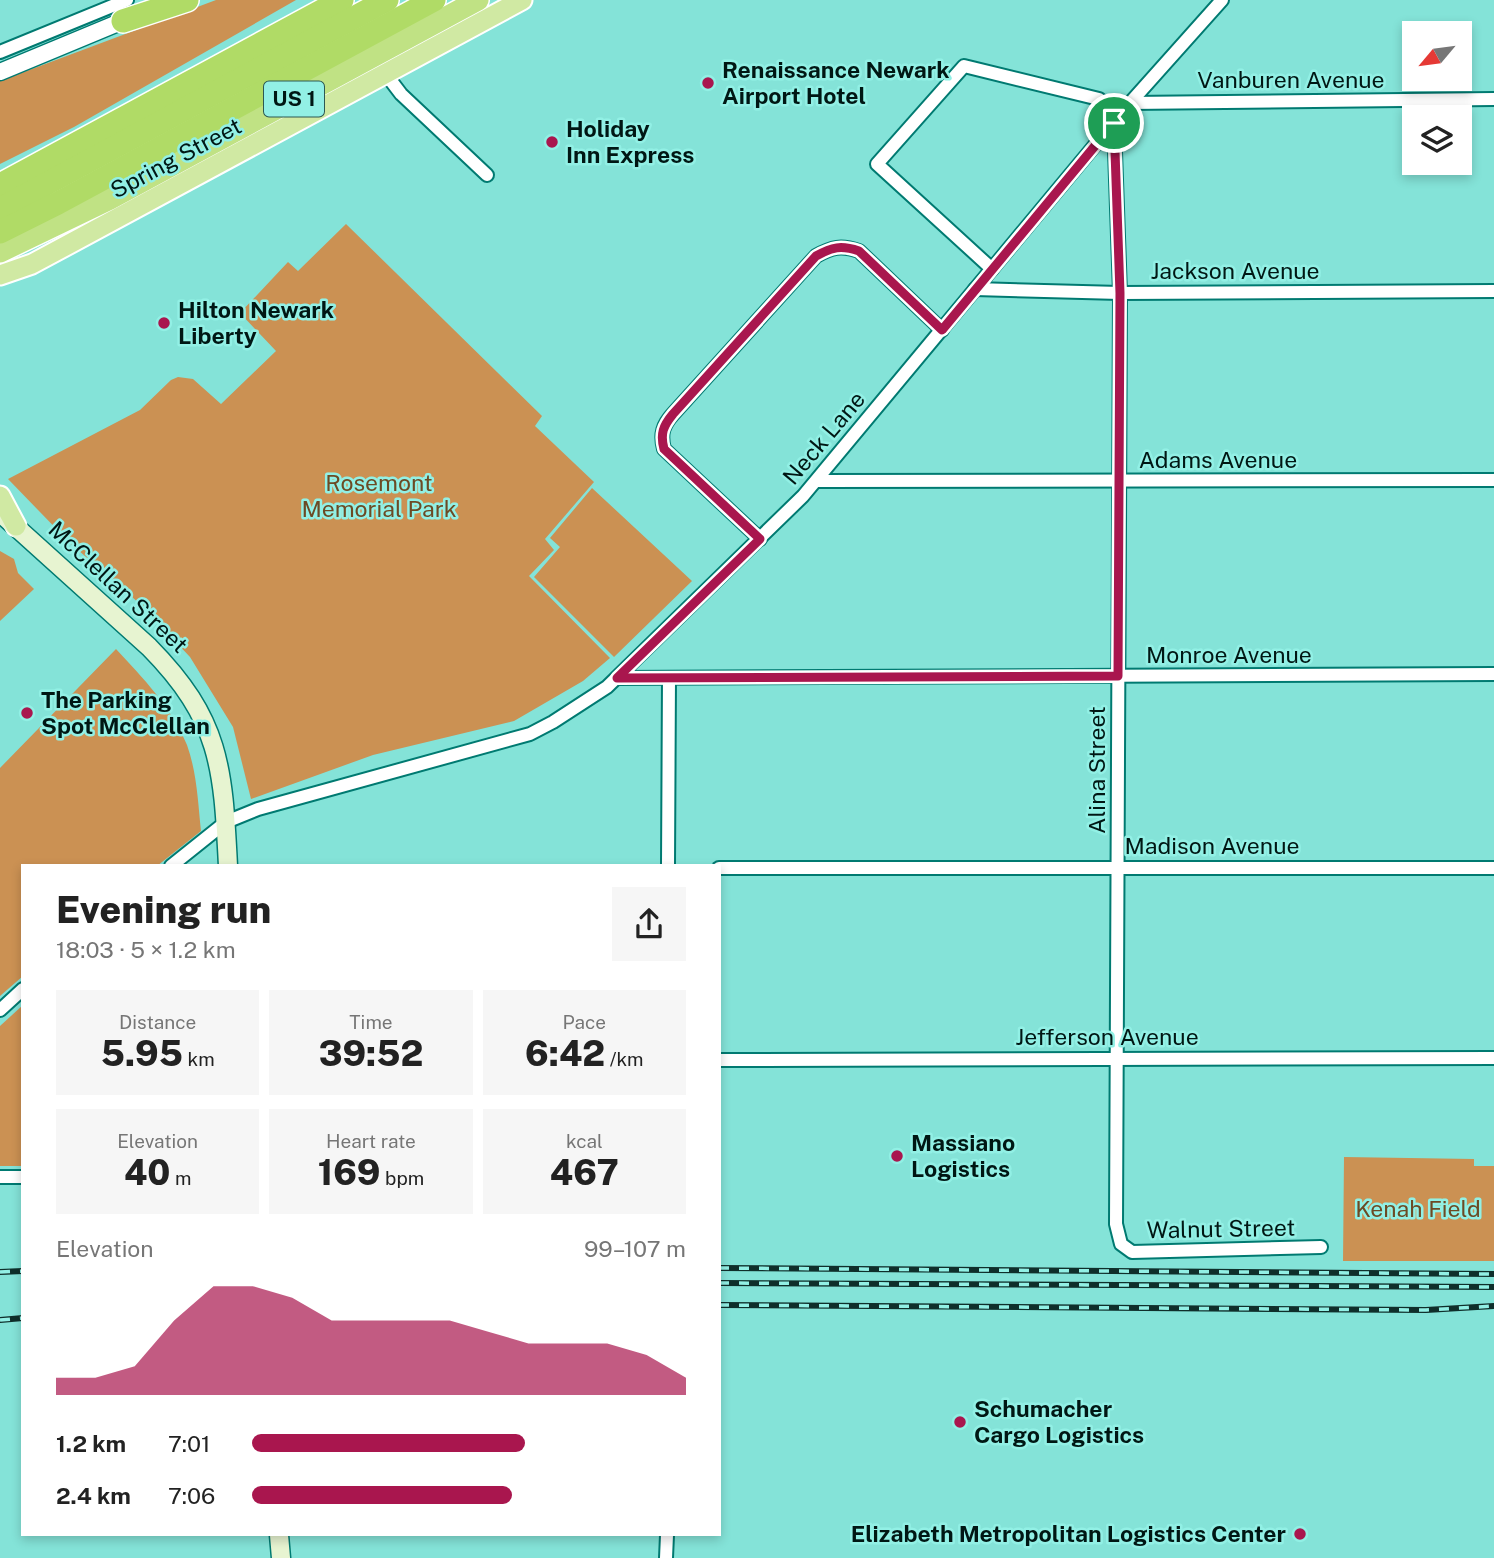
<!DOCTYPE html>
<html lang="en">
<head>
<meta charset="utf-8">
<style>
  body { margin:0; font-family:"Public Sans",sans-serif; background:#f6f6f6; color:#222; height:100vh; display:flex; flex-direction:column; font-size:26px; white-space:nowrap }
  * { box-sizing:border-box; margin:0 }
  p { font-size:23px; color:#767676 }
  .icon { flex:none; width:38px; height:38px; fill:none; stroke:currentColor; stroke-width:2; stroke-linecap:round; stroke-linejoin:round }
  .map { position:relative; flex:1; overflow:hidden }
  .side { position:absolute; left:21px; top:864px; width:700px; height:672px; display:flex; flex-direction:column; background:#fff; border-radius:0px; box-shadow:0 4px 10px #0003 }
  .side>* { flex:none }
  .needle { width:46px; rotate:241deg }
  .tools { position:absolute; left:1402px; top:21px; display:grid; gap:14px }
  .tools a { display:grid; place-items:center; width:70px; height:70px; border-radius:0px; background:#fff; box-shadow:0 4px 10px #0003; font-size:35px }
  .pin { position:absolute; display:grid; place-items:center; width:60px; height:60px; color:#fff; margin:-30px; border:4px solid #fff; border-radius:50%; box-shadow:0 2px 7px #0007 }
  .round { display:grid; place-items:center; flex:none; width:74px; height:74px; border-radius:0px; background:#f6f6f6 }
  .head { display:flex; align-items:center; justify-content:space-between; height:119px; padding:0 35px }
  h1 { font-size:38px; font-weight:800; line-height:52px }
  .figures { display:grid; grid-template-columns:repeat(3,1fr); gap:10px; height:119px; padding:7px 35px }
  .figures div { display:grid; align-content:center; border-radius:0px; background:#f6f6f6; text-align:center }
  .figures b { font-size:35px; font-weight:800 }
  .figures small { font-size:19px; font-weight:400 }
  .figures p { font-size:19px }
  .chart { height:196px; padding:14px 35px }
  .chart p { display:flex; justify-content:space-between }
  .chart svg { width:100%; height:126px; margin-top:7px; fill:#a9164e; opacity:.7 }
  ul { padding:0 35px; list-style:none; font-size:23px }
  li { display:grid; grid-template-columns:112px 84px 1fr; align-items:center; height:52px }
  li i { height:18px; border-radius:9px; background:#a9164e }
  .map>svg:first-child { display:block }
</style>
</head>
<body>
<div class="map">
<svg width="1494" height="1558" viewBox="0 0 1494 1558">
  <rect width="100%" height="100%" fill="#84e3d8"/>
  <g fill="#cb9153">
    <polygon points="216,0 296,0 74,127 0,164 0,81"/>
    <polygon points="346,224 542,416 535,426 594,482 545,539 554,550 529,576 610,658 583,681 514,721 373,755 251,799 233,727 190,657 140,604 70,543 8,479 140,410 171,380 178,377 193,379 221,404 276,351 240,313 288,262 298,271"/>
    <polygon points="592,488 692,581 614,657 534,577 560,547 550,538"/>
    <polygon points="0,551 14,559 18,573 34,589 0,621"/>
    <path d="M 116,649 C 143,678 172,708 187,745 C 197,773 198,803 201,831 L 157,866 L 23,866 L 23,976 L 0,996 L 0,768 Z"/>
    <polygon points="23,1005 23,1166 0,1166 0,1026"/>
    <polygon points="1344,1157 1474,1159 1474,1166 1494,1166 1494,1261 1343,1261"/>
  </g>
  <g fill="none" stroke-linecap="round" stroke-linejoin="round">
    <g stroke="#007a71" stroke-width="16">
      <g id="minor">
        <polyline points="0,52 127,0"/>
        <polyline points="385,73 401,94 487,175"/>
        <polyline points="1130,103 1494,99"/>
        <polyline points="992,269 877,164 964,66 1099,99 1108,108 1114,123 1120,293 1116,1224 1121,1244 1132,1252 1321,1247"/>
        <polyline points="975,289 1120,293 1494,291"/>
        <polyline points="817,481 1494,480"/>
        <path d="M 760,539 L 664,449 C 660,434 663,425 673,414 L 816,256 C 832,247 841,245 859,251 L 942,330"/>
        <polyline points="617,678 1494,674"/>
        <polyline points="171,866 226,822 258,809 530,734 553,722 607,687 803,496 1130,103 1222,0"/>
        <polyline points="668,866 669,678"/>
        <polyline points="719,868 1494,868"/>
        <polyline points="0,1010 23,989"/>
        <polyline points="719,1060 1494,1058"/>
        <polyline points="0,1177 23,1177"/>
        <polyline points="666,1558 667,1535"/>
      </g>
    </g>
    <g stroke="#007a71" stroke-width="19">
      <polyline id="tertiary" points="0,72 130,18"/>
    </g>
    <g stroke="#007a71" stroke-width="21">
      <g id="secondary">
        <path d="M 6,518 L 149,647 C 221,720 223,768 228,866"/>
        <polyline points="279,1535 281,1558"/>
      </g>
    </g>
    <g stroke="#fff" stroke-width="23">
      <g id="primary">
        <polyline points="0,275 32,264 522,0"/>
        <polyline points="0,496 16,526"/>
      </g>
    </g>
    <g stroke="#fff" stroke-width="24">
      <polyline id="trunk" points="0,252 110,199 478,0"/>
    </g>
    <g stroke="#fff" stroke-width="26">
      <g id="motorway">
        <polyline points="123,21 187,0"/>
        <polyline points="0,185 342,0"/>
        <polyline points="0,209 387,0"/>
        <polyline points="0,232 58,203 434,0"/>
      </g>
    </g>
    <use href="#minor" stroke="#fff" stroke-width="12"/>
    <use href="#tertiary" stroke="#fff" stroke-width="16"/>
    <use href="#secondary" stroke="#e7f4d1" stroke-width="18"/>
    <use href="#primary" stroke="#d0e9a3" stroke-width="19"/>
    <use href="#trunk" stroke="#c0e284" stroke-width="21"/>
    <use href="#motorway" stroke="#b0db66" stroke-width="23"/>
    <g stroke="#0f2f2b" stroke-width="6">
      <g id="rail">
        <polyline points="719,1268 1494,1274"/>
        <polyline points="0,1272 23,1271"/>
        <polyline points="719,1283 1494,1287"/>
        <polyline points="719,1305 1426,1310 1494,1306"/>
        <polyline points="0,1320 23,1318"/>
      </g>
    </g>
    <use href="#rail" stroke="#92f0e5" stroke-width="3.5" stroke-dasharray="10" stroke-linecap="butt"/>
  </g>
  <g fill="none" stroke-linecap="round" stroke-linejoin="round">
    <g stroke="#fff" stroke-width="14">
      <path id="route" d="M 1114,123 L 1120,293 L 1118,676 L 617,678 L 760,539 L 664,449 C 660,434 663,426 673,414 L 816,256 C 832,247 841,245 859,251 L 942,330 Z"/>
    </g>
    <use href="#route" stroke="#a9164e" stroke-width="9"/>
  </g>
  <g fill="#a9164e" stroke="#92f0e5" stroke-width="2.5">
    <circle cx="708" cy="83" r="7"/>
    <circle cx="552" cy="142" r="7"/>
    <circle cx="164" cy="323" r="7"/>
    <circle cx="27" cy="713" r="7"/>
    <circle cx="897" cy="1156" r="7"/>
    <circle cx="960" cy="1422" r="7"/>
    <circle cx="1300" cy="1534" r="7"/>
  </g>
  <g text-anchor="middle" stroke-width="5" stroke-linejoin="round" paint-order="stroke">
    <rect fill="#92f0e5" stroke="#2c5853" stroke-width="2" x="264" y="81.5" width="60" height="35" rx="5"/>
    <g font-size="21" font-weight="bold" fill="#001714">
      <text x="294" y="106">US 1</text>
    </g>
    <g font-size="23" font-weight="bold" fill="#001714" stroke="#92f0e5" text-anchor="start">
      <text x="722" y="78">Renaissance Newark<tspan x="722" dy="26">Airport Hotel</tspan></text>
      <text x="566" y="137">Holiday<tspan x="566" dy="26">Inn Express</tspan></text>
      <text x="178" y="318">Hilton Newark<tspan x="178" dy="26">Liberty</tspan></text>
      <text x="41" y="708">The Parking<tspan x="41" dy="26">Spot McClellan</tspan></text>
      <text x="911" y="1151">Massiano<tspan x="911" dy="26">Logistics</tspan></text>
      <text x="974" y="1417">Schumacher<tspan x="974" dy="26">Cargo Logistics</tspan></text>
      <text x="1286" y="1542" text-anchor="end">Elizabeth Metropolitan Logistics Center</text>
    </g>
    <g font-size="23" fill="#001714" stroke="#92f0e5">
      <text x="1291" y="88">Vanburen Avenue</text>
      <text transform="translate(176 158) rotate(-28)" y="8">Spring Street</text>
      <text x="1235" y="279">Jackson Avenue</text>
      <text transform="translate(824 438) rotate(-50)" y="8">Neck Lane</text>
      <text x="1218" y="468">Adams Avenue</text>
      <text transform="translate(118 587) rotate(43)" y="8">McClellan Street</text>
      <text x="1229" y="663">Monroe Avenue</text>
      <text transform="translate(1097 770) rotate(-90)" y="8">Alina Street</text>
      <text x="1212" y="854">Madison Avenue</text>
      <text x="1107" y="1045">Jefferson Avenue</text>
      <text transform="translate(1221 1229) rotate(-1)" y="8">Walnut Street</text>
    </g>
    <g font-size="23" fill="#6c4a24" stroke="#92f0e5">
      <text x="379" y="491">Rosemont<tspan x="379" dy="26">Memorial Park</tspan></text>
      <text x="1418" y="1217">Kenah Field</text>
    </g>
  </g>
</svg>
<div class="tools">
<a><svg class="needle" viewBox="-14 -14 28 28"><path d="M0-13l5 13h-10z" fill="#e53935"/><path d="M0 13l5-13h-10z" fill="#767676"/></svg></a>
<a><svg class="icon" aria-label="layers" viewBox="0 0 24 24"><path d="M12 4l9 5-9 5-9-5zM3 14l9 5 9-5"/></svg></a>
</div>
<div class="pin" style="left:1114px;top:123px;background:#1e9e55"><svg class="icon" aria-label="arrive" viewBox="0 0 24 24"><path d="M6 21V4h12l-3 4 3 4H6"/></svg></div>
<section class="side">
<div class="head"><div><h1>Evening run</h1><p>18:03 · 5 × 1.2 km</p></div><a class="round"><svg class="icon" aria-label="share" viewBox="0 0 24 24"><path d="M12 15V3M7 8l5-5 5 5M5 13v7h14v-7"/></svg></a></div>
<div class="figures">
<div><p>Distance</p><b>5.95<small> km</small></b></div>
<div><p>Time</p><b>39:52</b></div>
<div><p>Pace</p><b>6:42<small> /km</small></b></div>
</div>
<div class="figures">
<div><p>Elevation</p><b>40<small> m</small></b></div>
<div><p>Heart rate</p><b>169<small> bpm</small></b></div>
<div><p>kcal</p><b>467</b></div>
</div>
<div class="chart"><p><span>Elevation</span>99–107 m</p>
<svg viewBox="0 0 160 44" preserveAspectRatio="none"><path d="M0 44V38L10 38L20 34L30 18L40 6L50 6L60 10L70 18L80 18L90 18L100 18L110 22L120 26L130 26L140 26L150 30L160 38V44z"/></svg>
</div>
<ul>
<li><b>1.2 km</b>7:01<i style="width:63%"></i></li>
<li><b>2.4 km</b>7:06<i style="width:60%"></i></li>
</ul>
</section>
</div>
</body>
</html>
